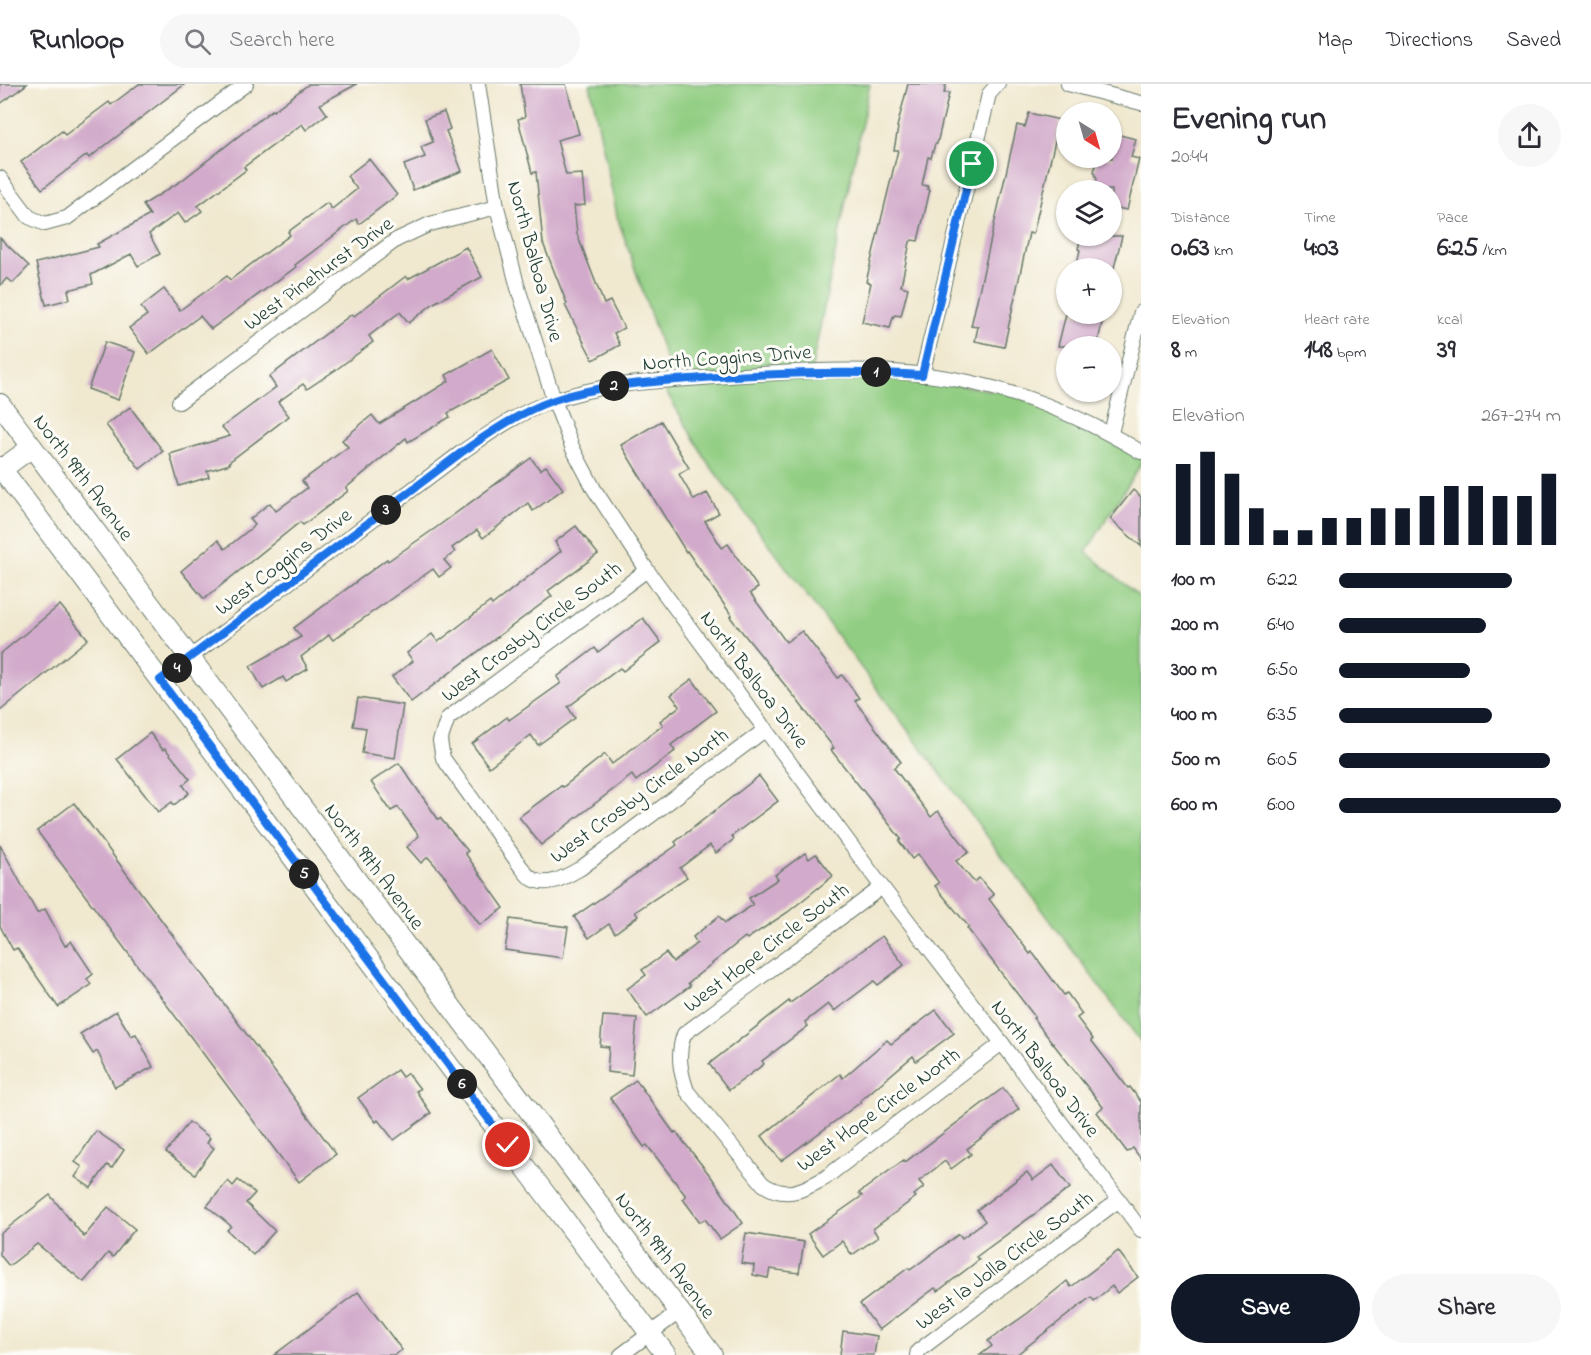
<!DOCTYPE html>
<html lang="en">
<head>
<meta charset="utf-8">
<style>
  body { margin:0; font-family:"Indie Flower",sans-serif; background:#f7f7f7; color:#2b2b33; height:100vh; display:flex; flex-direction:column; font-size:22px; white-space:nowrap }
  * { box-sizing:border-box; margin:0 }
  p { font-size:20px; color:#7c7c81 }
  .icon { flex:none; width:33px; height:33px; fill:none; stroke:currentColor; stroke-width:2; stroke-linecap:round; stroke-linejoin:round }
  .map { position:relative; flex:1; overflow:hidden }
  .side { display:flex; flex-direction:column; background:#fff; width:450px }
  .side>* { flex:none }
  .needle { width:39px; rotate:143deg }
  .controls { position:absolute; left:1056px; top:18px; display:grid; gap:12px }
  .controls a { display:grid; place-items:center; width:66px; height:66px; border-radius:50%; background:#fff; box-shadow:0 2px 4px #0004; font-size:30px }
  .pin { position:absolute; display:grid; place-items:center; width:51px; height:51px; color:#fff; margin:-26px; border:3px solid #fff; border-radius:50%; box-shadow:0 2px 6px #0007 }
  .km { position:absolute; width:30px; height:30px; margin:-15px; border-radius:50%; background:#222; color:#fff; font-size:16px; line-height:30px; text-align:center }
  .round { display:grid; place-items:center; flex:none; width:63px; height:63px; border-radius:32px; background:#f7f7f7 }
  .summary { display:flex; align-items:center; justify-content:space-between; height:102px; padding:0 30px }
  h1 { font-size:33px; font-weight:700; line-height:45px }
  .figures { display:grid; grid-template-columns:repeat(3,1fr); gap:9px; height:102px; padding:6px 30px }
  .figures div { display:grid; align-content:center }
  .figures b { font-size:26px; font-weight:700 }
  .figures small { font-size:16px; font-weight:400 }
  .figures p { font-size:16px }
  .chart { height:168px; padding:12px 30px }
  .chart p { display:flex; justify-content:space-between }
  .chart svg { width:100%; height:108px; margin-top:6px; stroke:#111827; stroke-width:6 }
  .cta { display:flex; gap:12px; margin-top:auto; padding:12px 30px }
  .cta a { flex:1; height:69px; border-radius:36px; background:#111827; color:#fff; font-size:24px; font-weight:700; line-height:69px; text-align:center }
  .cta a+a { background:#f7f7f7; color:#2b2b33 }
  ul { padding:0 30px; list-style:none; font-size:20px }
  li { display:grid; grid-template-columns:96px 72px 1fr; align-items:center; height:45px }
  li i { height:15px; border-radius:8px; background:#111827 }
  header { display:flex; align-items:center; gap:36px; box-sizing:border-box; height:84px; padding:0 30px; background:#fff; border-bottom:2px solid #e1e1e2 }
  header strong { font-size:28px }
  nav { display:flex; gap:33px; margin-inline-start:auto; font-size:21px }
  .search { width:420px; height:54px; background:#f7f7f7; display:flex; align-items:center; gap:15px; box-sizing:border-box; padding:0 21px; border-radius:33px; color:#7c7c81; font-size:22px }
  main { display:flex; flex:1; min-height:0 }
  .map>svg:first-child { display:block }
</style>
</head>
<body>
<header>
<strong>Runloop</strong>
<div class="search"><svg class="icon" aria-label="search" viewBox="0 0 24 24"><circle cx="10" cy="10" r="6"/><path d="M15 15l6 6"/></svg>Search here</div>
<nav><a>Map</a><a>Directions</a><a>Saved</a></nav>
</header>
<main>
<div class="map">
<svg width="1141" height="1271" viewBox="0 0 1141 1271">
  <rect width="100%" height="100%" fill="#fdfcf7"/>
  <filter id="ink" filterUnits="userSpaceOnUse"><feTurbulence type="fractalNoise" baseFrequency=".0167" numOctaves="2"/><feDisplacementMap in="SourceGraphic" scale="12" xChannelSelector="R" yChannelSelector="G"/><feConvolveMatrix kernelMatrix="1 2 1 2 8 2 1 2 1" color-interpolation-filters="sRGB"/></filter>
  <filter id="wash" filterUnits="userSpaceOnUse"><feTurbulence type="fractalNoise" baseFrequency=".008" numOctaves="4" result="noise"/><feDisplacementMap in="SourceGraphic" scale="24" xChannelSelector="R" yChannelSelector="G"/><feGaussianBlur stdDeviation="1.35" result="paint"/><feColorMatrix in="noise" values="0 0 0 0 0 0 0 0 0 0 0 0 0 0 0 0 0 1.4 0 .05"/><feComposite in="paint" operator="in"/></filter>
  <g filter="url(#wash)">
    <rect width="100%" height="100%" fill="#f0e8cf"/>
    <polygon fill="#91cd82" stroke="#58855b" stroke-width="1.5" points="590,0 870,0 811,287 869,287 1013,310 1141,368 1141,380 1086,468 1141,514 1141,958 708,379 660,297 673,296 617,132"/>
    <g id="blocks">
      <g fill="#d2aacb">
        <polygon points="0,0 27,0 0,20"/>
        <polygon points="139,0 185,0 89,74 87,71 42,105 21,78 62,47 65,51 109,18 111,21"/>
        <polygon points="309,0 357,0 320,20 327,30 306,46 302,40 244,83 246,86 198,122 202,127 185,139 178,129 149,150 160,170 138,182 131,170 91,191 93,200 68,206 70,215 46,221 36,179 99,163 97,160 150,131 143,121 181,97 272,26 273,27"/>
        <polygon points="520,0 566,0 579,50 557,56 566,91 582,90 585,121 574,122 577,150 604,220 610,217 624,244 614,249 620,261 593,276 565,221 567,220 543,159 536,88 532,89 518,35 525,33"/>
        <polygon points="908,0 946,0 944,9 949,9 937,60 935,60 931,74 928,73 922,101 928,102 927,105 930,106 918,157 912,156 910,158 901,202 908,204 901,232 895,231 893,233 890,244 862,238 871,199 866,198 898,66 894,66 898,44 897,43"/>
        <polygon points="444,28 450,45 446,47 462,87 413,106 404,81 425,73 421,63 433,58 425,35"/>
        <polygon points="1029,29 1060,36 1033,150 1029,149 1004,263 975,257 978,243 971,242 1017,41 1025,43"/>
        <polygon points="1112,49 1136,55 1131,73 1139,75 1127,126 1112,123 1112,106 1094,106 1097,95 1094,87 1099,74 1112,74"/>
        <polygon points="369,75 397,111 359,140 356,135 295,181 296,183 211,245 200,232 149,270 129,244 147,231 141,223 164,205 180,226 227,192 230,196 290,151 288,148 327,119 332,125 357,105 347,92"/>
        <polygon points="1081,152 1122,152 1114,184 1076,184 1080,166 1078,165"/>
        <polygon points="0,154 29,182 13,199 7,194 0,202"/>
        <polygon points="466,163 482,193 434,219 409,239 400,228 369,252 373,258 337,285 307,305 303,300 278,318 289,332 229,378 230,380 207,387 209,393 179,402 170,370 230,352 222,343 276,303 269,293 352,230 354,232 406,192 408,195"/>
        <polygon points="1066,230 1104,230 1097,262 1058,262"/>
        <polygon points="105,258 135,268 118,316 88,305"/>
        <polygon points="492,265 509,296 448,329 450,333 408,358 406,354 346,404 348,407 303,441 300,438 204,515 181,487 218,456 225,465 255,441 250,435 270,419 276,427 307,404 302,397 348,363 342,356 372,331 379,340 449,297 446,291"/>
        <polygon points="130,323 163,367 140,385 106,341"/>
        <polygon points="661,337 689,384 679,390 694,416 707,409 719,429 705,437 722,464 728,460 758,504 750,509 786,558 802,547 838,594 842,591 859,614 855,617 901,678 894,684 931,733 938,727 969,768 956,777 974,798 979,794 994,811 989,815 1030,870 1032,868 1064,911 1067,909 1082,930 1077,934 1093,955 1091,956 1128,1004 1130,1003 1141,1018 1141,1075 1133,1064 1127,1068 1097,1028 1103,1023 1033,934 1035,933 967,844 969,843 935,802 939,799 918,770 912,775 899,757 901,755 831,666 834,664 797,616 730,533 732,532 687,467 686,468 621,361"/>
        <polygon points="531,374 540,386 546,382 563,405 533,427 528,419 483,454 477,446 452,464 455,468 444,476 451,484 439,493 433,485 333,556 329,551 301,573 308,585 286,598 283,593 263,605 250,582 301,553 294,544 387,475 388,477 437,443"/>
        <polygon points="1133,406 1141,413 1141,462 1110,435"/>
        <polygon points="576,442 598,470 548,507 552,512 411,618 392,593 413,577 407,569 432,550 438,558 490,518 492,521 561,467 555,458"/>
        <polygon points="60,521 88,555 0,627 0,570"/>
        <polygon points="643,534 661,558 623,587 620,584 568,623 575,634 538,661 531,651 489,683 472,660 507,633 509,636 561,599 557,593 595,564 598,568"/>
        <polygon points="692,595 716,627 671,661 675,667 636,697 632,691 541,761 519,733 561,702 563,703 605,670 612,680 663,641 660,637 680,622 671,611"/>
        <polygon points="358,614 403,621 395,674 362,669 366,644 353,642"/>
        <polygon points="150,649 163,666 165,664 190,695 183,701 189,709 174,721 172,718 158,728 117,675"/>
        <polygon points="399,679 438,735 440,734 468,767 465,769 504,824 480,841 447,795 428,773 421,779 407,763 419,752 398,723 391,727 371,698"/>
        <polygon points="759,692 778,717 732,752 734,755 716,769 710,761 680,784 687,793 635,828 638,832 615,849 609,840 589,854 574,833 677,761 675,758"/>
        <polygon points="74,719 336,1070 299,1098 37,747"/>
        <polygon points="0,761 37,829 45,825 65,862 71,857 93,890 87,895 91,901 58,923 17,864 13,866 0,842"/>
        <polygon points="805,769 809,775 816,770 833,792 788,828 747,855 745,853 688,899 690,902 647,933 627,905 646,891 642,886 666,869 673,878 697,859 693,853 719,832 725,839 753,821 749,814 778,795 775,791"/>
        <polygon points="510,835 568,843 563,874 505,866"/>
        <polygon points="882,852 904,881 878,901 874,897 834,927 828,920 805,938 808,942 762,977 764,980 729,1006 709,980 789,917 790,919"/>
        <polygon points="936,926 954,949 916,977 913,972 860,1017 861,1018 781,1077 762,1052 840,990 843,994 887,956 891,960"/>
        <polygon points="116,927 131,952 136,950 153,983 115,1003 97,967 93,970 80,950"/>
        <polygon points="603,932 637,934 632,991 607,988 609,963 600,962"/>
        <polygon points="397,986 402,993 408,989 420,1005 416,1007 431,1029 394,1056 378,1036 376,1038 358,1014"/>
        <polygon points="636,996 674,1049 676,1048 712,1094 743,1139 720,1155 705,1135 700,1138 683,1115 686,1112 647,1061 644,1063 610,1014"/>
        <polygon points="1003,1004 1019,1025 967,1065 971,1070 951,1085 945,1077 919,1097 924,1103 914,1111 916,1113 873,1145 878,1153 852,1171 842,1157 823,1171 808,1150 862,1112 859,1109 904,1076 905,1078"/>
        <polygon points="189,1038 210,1054 207,1059 214,1064 195,1090 166,1068"/>
        <polygon points="96,1047 124,1066 112,1084 107,1081 91,1104 75,1093 82,1083 75,1078"/>
        <polygon points="1053,1081 1070,1104 976,1173 979,1176 938,1207 935,1204 879,1246 860,1220 908,1184 910,1186 959,1150 962,1154 985,1137 977,1126 1027,1088 1033,1096"/>
        <polygon points="238,1096 255,1109 246,1119 275,1147 253,1171 227,1146 231,1142 207,1122 228,1097 233,1102"/>
        <polygon points="50,1111 84,1153 108,1123 135,1145 113,1173 108,1169 84,1198 37,1160 9,1182 0,1171 0,1150"/>
        <polygon points="746,1149 804,1158 799,1189 770,1185 768,1194 753,1191 754,1181 741,1179"/>
        <polygon points="1118,1167 1138,1193 1117,1209 1112,1202 1094,1217 1091,1213 1016,1271 980,1271 992,1262 988,1257 1028,1229 1067,1197 1071,1203"/>
        <polygon points="358,1208 402,1266 394,1271 274,1271"/>
        <polygon points="843,1247 877,1252 874,1271 840,1271"/>
      </g>
    </g>
  </g>
  <g filter="url(#ink)">
    <use href="#blocks" fill-opacity="0" stroke="#68796a" stroke-width="1.5"/>
    <g fill="none" stroke-linecap="round" stroke-linejoin="round">
      <g stroke="#68796a" stroke-width="16">
        <g id="street">
          <polyline points="478,0 497,123 518,204 554,316 573,365 594,405 647,486 882,803 1002,959 1141,1146"/>
          <polyline points="1068,0 1141,19"/>
          <polyline points="0,94 29,133 45,140 67,134 246,0"/>
          <polyline points="922,291 989,10 998,0"/>
          <polyline points="179,318 396,156 430,140 497,123"/>
          <polyline points="1111,349 1141,228"/>
          <path d="M 647,486 L 448,634 L 440,657 L 443,674 L 521,783 C 524,786 527,792 531,794 C 547,805 567,792 581,784 L 766,645"/>
          <path d="M 160,596 L 462,368 C 491,348 519,328 553,317 C 604,298 661,297 715,293 C 798,287 886,280 969,298 C 1029,311 1088,336 1141,368"/>
          <path d="M 882,803 L 684,950 C 677,970 680,987 687,1007 L 763,1100 C 785,1116 804,1106 825,1094 L 1002,959"/>
          <polyline points="621,1271 679,1228"/>
          <polyline points="917,1271 918,1267 1119,1116"/>
        </g>
      </g>
      <g stroke="#68796a" stroke-width="22">
        <g id="secondary">
          <polyline points="0,320 712,1271"/>
          <polyline points="0,383 666,1271"/>
          <polyline points="2,385 32,363"/>
        </g>
      </g>
      <use href="#street" stroke="#fff" stroke-width="14"/>
      <use href="#secondary" stroke="#fff" stroke-width="20"/>
    </g>
  </g>
  <g fill="none" stroke-linecap="round" stroke-linejoin="round" filter="url(#ink)">
    <g stroke="#fff" stroke-width="12">
      <path id="route" d="M 508,1061 L 160,596 L 462,368 C 491,348 520,328 554,316 C 601,300 653,298 703,294 C 777,289 849,286 922,291 L 972,80"/>
    </g>
    <use href="#route" stroke="#1a73e8" stroke-width="8"/>
  </g>
  <g text-anchor="middle" stroke-width="6" stroke-linejoin="round" paint-order="stroke">
    <g font-size="21" fill="#1f3d34" stroke="#fdfcf7">
      <text transform="translate(536 177) rotate(75)" y="7">North Balboa Drive</text>
      <text transform="translate(318 189) rotate(-36)" y="7">West Pinehurst Drive</text>
      <text transform="translate(727 273) rotate(-4)" y="7">North Coggins Drive</text>
      <text transform="translate(84 393) rotate(53)" y="7">North 99th Avenue</text>
      <text transform="translate(283 477) rotate(-37)" y="7">West Coggins Drive</text>
      <text transform="translate(531 547) rotate(-37)" y="7">West Crosby Circle South</text>
      <text transform="translate(755 595) rotate(53)" y="7">North Balboa Drive</text>
      <text transform="translate(639 711) rotate(-36)" y="7">West Crosby Circle North</text>
      <text transform="translate(375 782) rotate(53)" y="7">North 99th Avenue</text>
      <text transform="translate(766 863) rotate(-37)" y="7">West Hope Circle South</text>
      <text transform="translate(1046 984) rotate(53)" y="7">North Balboa Drive</text>
      <text transform="translate(878 1025) rotate(-36)" y="7">West Hope Circle North</text>
      <text transform="translate(666 1171) rotate(53)" y="7">North 99th Avenue</text>
      <text transform="translate(1004 1176) rotate(-37)" y="7">West la Jolla Circle South</text>
    </g>
  </g>
</svg>
<div class="controls">
<a><svg class="needle" viewBox="-14 -14 28 28"><path d="M0-13l5 13h-10z" fill="#e53935"/><path d="M0 13l5-13h-10z" fill="#7c7c81"/></svg></a>
<a><svg class="icon" aria-label="layers" viewBox="0 0 24 24"><path d="M12 4l9 5-9 5-9-5zM3 14l9 5 9-5"/></svg></a>
<a>+</a>
<a>−</a>
</div>
<div class="pin" style="left:972px;top:80px;background:#1e9e55"><svg class="icon" aria-label="arrive" viewBox="0 0 24 24"><path d="M6 21V4h12l-3 4 3 4H6"/></svg></div>
<div class="pin" style="left:508px;top:1061px;background:#d93025"><svg class="icon" aria-label="check" viewBox="0 0 24 24"><path d="M5 12l5 5 9-10"/></svg></div>
<b class="km" style="left:876px;top:288px">1</b>
<b class="km" style="left:614px;top:302px">2</b>
<b class="km" style="left:386px;top:426px">3</b>
<b class="km" style="left:177px;top:584px">4</b>
<b class="km" style="left:304px;top:790px">5</b>
<b class="km" style="left:462px;top:1000px">6</b>
</div>
<section class="side">
<div class="summary"><div><h1>Evening run</h1><p>20:44</p></div><a class="round"><svg class="icon" aria-label="share" viewBox="0 0 24 24"><path d="M12 15V3M7 8l5-5 5 5M5 13v7h14v-7"/></svg></a></div>
<div class="figures">
<div><p>Distance</p><b>0.63<small> km</small></b></div>
<div><p>Time</p><b>4:03</b></div>
<div><p>Pace</p><b>6:25<small> /km</small></b></div>
</div>
<div class="figures">
<div><p>Elevation</p><b>8<small> m</small></b></div>
<div><p>Heart rate</p><b>148<small> bpm</small></b></div>
<div><p>kcal</p><b>39</b></div>
</div>
<div class="chart"><p><span>Elevation</span>267–274 m</p>
<svg viewBox="0 0 160 44" preserveAspectRatio="none"><path d="M5 44V11M15 44V6M25 44V15M35 44V29M45 44V38M55 44V38M65 44V33M75 44V33M85 44V29M95 44V29M105 44V24M115 44V20M125 44V20M135 44V24M145 44V24M155 44V15"/></svg>
</div>
<ul>
<li><b>100 m</b>6:22<i style="width:78%"></i></li>
<li><b>200 m</b>6:40<i style="width:66%"></i></li>
<li><b>300 m</b>6:50<i style="width:59%"></i></li>
<li><b>400 m</b>6:35<i style="width:69%"></i></li>
<li><b>500 m</b>6:05<i style="width:95%"></i></li>
<li><b>600 m</b>6:00<i style="width:100%"></i></li>
</ul>
<div class="cta"><a>Save</a><a>Share</a></div>
</section>
</main>
</body>
</html>
